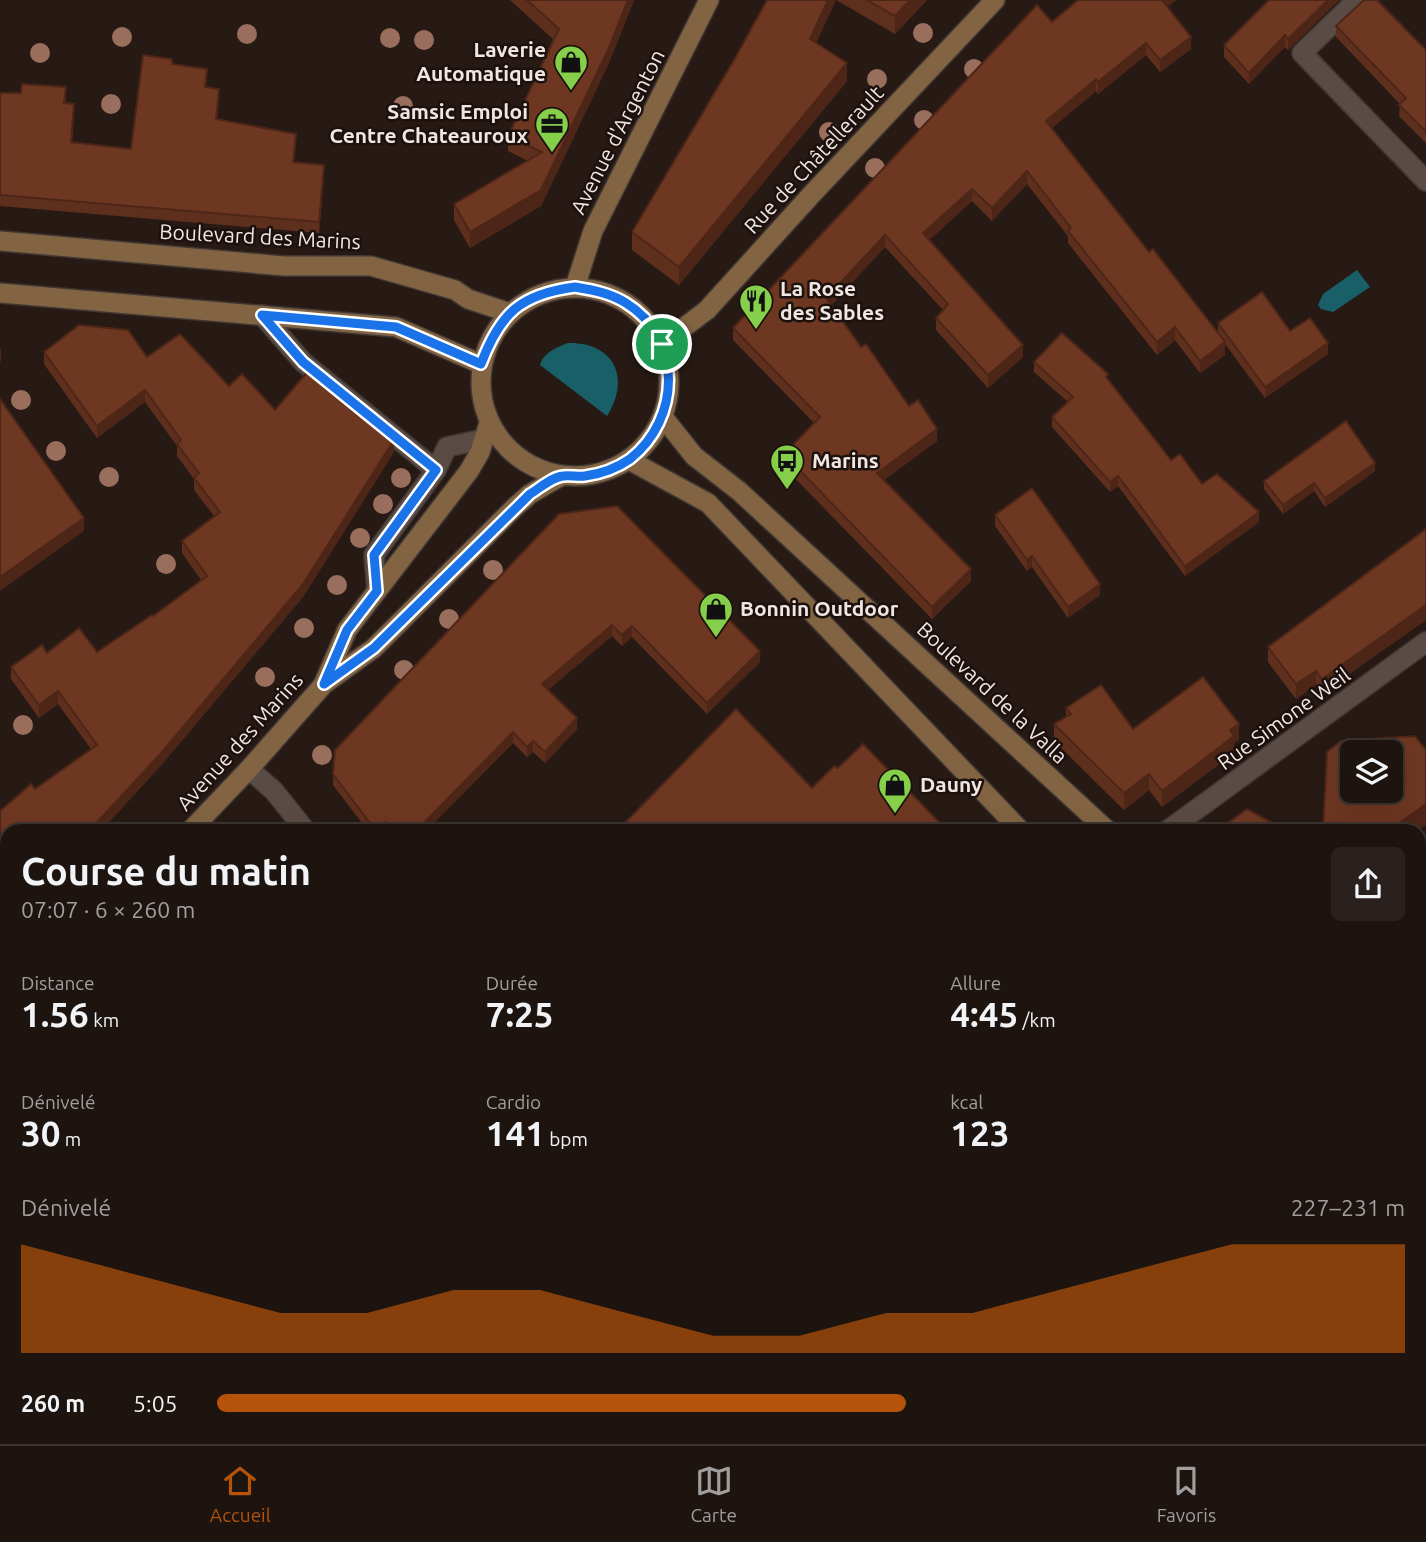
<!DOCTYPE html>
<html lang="fr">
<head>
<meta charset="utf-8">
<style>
  body { margin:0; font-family:Ubuntu,sans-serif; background:#2a211e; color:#f1f3f6; height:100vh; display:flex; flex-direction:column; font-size:26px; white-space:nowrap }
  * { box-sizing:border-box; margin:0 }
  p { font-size:23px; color:#a09e9f }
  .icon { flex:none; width:38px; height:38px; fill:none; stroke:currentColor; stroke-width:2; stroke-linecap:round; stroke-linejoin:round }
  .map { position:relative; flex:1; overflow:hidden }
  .sheet { position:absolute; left:0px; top:824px; width:1426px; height:621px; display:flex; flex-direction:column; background:#1d1410; border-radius:21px 21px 0 0; box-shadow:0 7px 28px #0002,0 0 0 2px #3b3330 }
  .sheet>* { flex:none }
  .tools { position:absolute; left:1340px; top:740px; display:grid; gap:14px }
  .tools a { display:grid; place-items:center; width:63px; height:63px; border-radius:10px; background:#1d1410; box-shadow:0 7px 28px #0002,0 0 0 2px #3b3330; font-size:35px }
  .pin { position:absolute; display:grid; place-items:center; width:60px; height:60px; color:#fff; margin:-30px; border:4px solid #fff; border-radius:50%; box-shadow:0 2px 7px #0007 }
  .round { display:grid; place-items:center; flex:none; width:74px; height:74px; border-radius:10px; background:#2a211e }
  .summary { display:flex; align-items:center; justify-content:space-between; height:119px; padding:0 21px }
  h1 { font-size:38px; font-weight:700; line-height:52px }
  .metrics { display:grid; grid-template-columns:repeat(3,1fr); gap:10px; height:119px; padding:7px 21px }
  .metrics div { display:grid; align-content:center }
  .metrics b { font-size:35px; font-weight:700 }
  .metrics small { font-size:19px; font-weight:400 }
  .metrics p { font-size:19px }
  .chart { height:196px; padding:14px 21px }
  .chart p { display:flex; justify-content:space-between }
  .chart svg { width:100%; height:126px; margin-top:7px; fill:#b45309; opacity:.7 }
  ul { padding:0 21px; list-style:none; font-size:23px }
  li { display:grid; grid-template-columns:112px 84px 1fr; align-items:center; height:52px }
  li i { height:18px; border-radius:9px; background:#b45309 }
  .menu { display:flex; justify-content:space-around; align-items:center; height:98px; border-top:2px solid #3b3330; background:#1d1410; font-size:19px; color:#a09e9f }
  .menu a { display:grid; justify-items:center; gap:4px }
  .menu .selected { color:#b45309 }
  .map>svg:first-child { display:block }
</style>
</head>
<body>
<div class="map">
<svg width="1426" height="1444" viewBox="0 0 1426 1444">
  <rect width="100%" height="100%" fill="#271a15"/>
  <g fill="#195f68">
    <polygon points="1357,270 1370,287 1333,312 1321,309 1318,305 1323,294"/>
    <path d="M 568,343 C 614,342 631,378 607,416 L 540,365 C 543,353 557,347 568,343 Z"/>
  </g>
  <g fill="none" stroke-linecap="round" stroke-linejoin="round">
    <g stroke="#403734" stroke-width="22">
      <g id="service">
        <polyline points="262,315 303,362 436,470"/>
        <polyline points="377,591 374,555 436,470 447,447 484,439"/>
      </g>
    </g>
    <g stroke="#403734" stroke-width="22">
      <g id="minor">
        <polyline points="1357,0 1302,53 1426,181"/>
        <polyline points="249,769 274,791 306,831"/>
        <polyline points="1167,831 1426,642"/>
        <polyline points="778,1438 782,1444"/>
        <polyline points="395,1444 403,1438"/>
      </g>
    </g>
    <g stroke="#403734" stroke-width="22">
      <g id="secondary">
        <polyline points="0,241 284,266 371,266 455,290 468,299 510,313"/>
        <polyline points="575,287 593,231 709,0"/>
        <circle cx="575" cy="382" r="94"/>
        <polyline points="0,293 396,327 481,364"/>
        <polyline points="662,344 707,310 812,194 995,0"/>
        <polyline points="663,417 694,456 739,491 1108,831"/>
        <polyline points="629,460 708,503 1021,831"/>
        <polyline points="324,683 347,630 469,471 480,452 489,423"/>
        <polyline points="190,831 249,769 324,684 374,648 515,507 530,494 561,476"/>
        <polyline points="0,1022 7,1016"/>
        <polyline points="1419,1147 1426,1154"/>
        <polyline points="1419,1245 1426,1252"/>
      </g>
    </g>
    <use href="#service" stroke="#5a4b45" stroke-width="19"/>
    <use href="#minor" stroke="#5a4b45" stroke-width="19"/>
    <use href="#secondary" stroke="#826442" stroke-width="19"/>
  </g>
  <g fill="#9a6e5c">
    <circle cx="923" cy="33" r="10"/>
    <circle cx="247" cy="34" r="10"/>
    <circle cx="122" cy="37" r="10"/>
    <circle cx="390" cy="38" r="10"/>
    <circle cx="424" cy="40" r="10"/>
    <circle cx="40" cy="53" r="10"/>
    <circle cx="974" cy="69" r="10"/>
    <circle cx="877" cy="79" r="10"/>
    <circle cx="111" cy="104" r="10"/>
    <circle cx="403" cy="106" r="10"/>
    <circle cx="924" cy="120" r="10"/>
    <circle cx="829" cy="132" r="10"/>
    <circle cx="875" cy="168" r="10"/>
    <circle cx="21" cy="400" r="10"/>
    <circle cx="56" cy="451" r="10"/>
    <circle cx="109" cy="477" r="10"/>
    <circle cx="401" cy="478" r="10"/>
    <circle cx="383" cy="504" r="10"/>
    <circle cx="360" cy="538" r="10"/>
    <circle cx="166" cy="564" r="10"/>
    <circle cx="493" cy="570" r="10"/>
    <circle cx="337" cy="585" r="10"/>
    <circle cx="449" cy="619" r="10"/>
    <circle cx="304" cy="628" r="10"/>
    <circle cx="404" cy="670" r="10"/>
    <circle cx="265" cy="677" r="10"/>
    <circle cx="23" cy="725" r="10"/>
    <circle cx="322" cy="755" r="10"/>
  </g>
  <g fill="#5f2f1d">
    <polygon points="510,0 634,0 608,65 541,206 470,248 454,220 454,204 528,161 508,151 508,136 553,39"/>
    <polygon points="836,0 927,0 895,34"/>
    <polygon points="1078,0 1176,0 1167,7 1191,49 1160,72 1146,55 1098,94 1096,91 1052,128 1149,252 1218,333 1218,323 1290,331 1328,354 1265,398 1225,344 1225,355 1200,373 1175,340 1157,355 1068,243 1068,236 1027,184 992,221 972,201 929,240 1023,357 988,388 936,330 936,318 943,310 885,247 831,305 861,347 937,441 884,480 971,581 932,619 784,467 784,454 814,423 733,340 733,328 1052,22"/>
    <polygon points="1269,0 1339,0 1288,50 1285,47 1249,84 1224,57 1224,45"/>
    <polygon points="1336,26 1426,50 1426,143 1399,116 1400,104 1336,37"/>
    <polygon points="816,43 847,81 679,285 632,250 632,232"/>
    <polygon points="172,64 207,80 206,87 219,100 217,119 296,145 294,162 324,176 319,233 0,206 0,93 66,97 66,103 74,114 72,142 131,149"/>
    <polygon points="44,352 147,357 229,386 275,410 394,452 303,597 163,763 101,831 7,831 7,926 0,932 0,811 35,789 91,749 58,704 39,718 11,679 11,667 47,653 97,652 153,616 201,580 182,553 182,541 214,516 194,490 194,479 177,456 177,446 145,402 97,438 44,364"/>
    <polygon points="1034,362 1108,380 1171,460 1202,484 1259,522 1185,576 1118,486 1110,492 1052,427 1052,417 1068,402 1034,372"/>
    <polygon points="1375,471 1325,507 1314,491 1283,514 1264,489 1264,481"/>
    <polygon points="559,514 760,662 707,714 632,637 622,646 612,636 548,690 577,729 545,763 533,752 527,757 513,743 426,831 368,831 333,785 333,774"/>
    <polygon points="995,515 1100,595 1068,618 1032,567 1027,571 995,526"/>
    <polygon points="1426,529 1426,620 1322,693 1316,685 1296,699 1268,662 1268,647"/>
    <polygon points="1066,708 1133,729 1239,740 1234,743 1234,753 1162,807 1149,790 1124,810 1054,741 1054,724 1066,717"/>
    <polygon points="1419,951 1426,958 1426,1058 1423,1054 1419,1057"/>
    <polygon points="1419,1269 1426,1276 1426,1388 1419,1381"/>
    <polygon points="0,1363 7,1371 7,1438 63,1438 62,1444 0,1444 0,1433 6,1429 0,1422"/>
    <polygon points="678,1438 731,1438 735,1444 682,1444"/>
    <polygon points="837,1438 953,1438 953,1440 946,1444 841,1444"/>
  </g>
  <g fill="#4d2618">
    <polygon points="628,0 634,0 608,65 541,206 470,248 470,232 541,190"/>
    <polygon points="828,0 836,0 810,57 810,39"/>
    <polygon points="910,0 927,0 895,34 895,16"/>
    <polygon points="1161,0 1176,0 1161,12"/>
    <polygon points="1328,0 1339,0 1288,50 1288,39"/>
    <polygon points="1285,35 1285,47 1249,84 1249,73"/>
    <polygon points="1191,37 1191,49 1160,72 1160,60"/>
    <polygon points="1146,43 1146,55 1098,94 1098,82"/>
    <polygon points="847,63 847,81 679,285 679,267"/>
    <polygon points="1096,79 1096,91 1046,133 1046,121"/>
    <polygon points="324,165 324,176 319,233 319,222"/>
    <polygon points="1027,171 1027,184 992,221 992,208"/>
    <polygon points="972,189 972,201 923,246 923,233"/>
    <polygon points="885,235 885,247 826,311 826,298"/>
    <polygon points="1175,327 1175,340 1157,355 1157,342"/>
    <polygon points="1225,342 1225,355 1200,373 1200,361"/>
    <polygon points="1328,343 1328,354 1265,398 1265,387"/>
    <polygon points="1023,345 1023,357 988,388 988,375"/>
    <polygon points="0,348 1,348 1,361 0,362"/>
    <polygon points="145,390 145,402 97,438 97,426"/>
    <polygon points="937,429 937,441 877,485 877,473"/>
    <polygon points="394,440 394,452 303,597 163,763 101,831 89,831"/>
    <polygon points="1375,463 1375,471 1325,507 1325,498"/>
    <polygon points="1118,476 1118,486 1110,492 1110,482"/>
    <polygon points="1314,483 1314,491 1283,514 1283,505"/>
    <polygon points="1259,512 1259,522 1185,576 1185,566"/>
    <polygon points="84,518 84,531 0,591 0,577"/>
    <polygon points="1032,556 1032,567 1027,571 1027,560"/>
    <polygon points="971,569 971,581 932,619 932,607"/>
    <polygon points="1100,584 1100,595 1068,618 1068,607"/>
    <polygon points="1426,605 1426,620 1322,693 1322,679"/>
    <polygon points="612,625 612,636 542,695 542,684"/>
    <polygon points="632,626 632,637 622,646 622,635"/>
    <polygon points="760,651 760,662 707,714 707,703"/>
    <polygon points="1316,671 1316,685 1296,699 1296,684"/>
    <polygon points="58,691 58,704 39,718 39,705"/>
    <polygon points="577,718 577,729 545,763 545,752"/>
    <polygon points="1239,724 1239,740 1234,743 1234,753 1162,807 1162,791"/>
    <polygon points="513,732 513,743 426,831 416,831"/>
    <polygon points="533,741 533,752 527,757 527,747"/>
    <polygon points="1149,774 1149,790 1124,810 1124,793"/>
    <polygon points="1426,804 1426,825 1417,831 1388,831"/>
    <polygon points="385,822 385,831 376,831"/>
    <polygon points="7,913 7,926 0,932 0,920"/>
    <polygon points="1423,1033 1423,1054 1419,1057 1419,1036"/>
    <polygon points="7,1210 7,1221 0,1226 0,1215"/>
    <polygon points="60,1438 63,1438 62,1444 57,1444"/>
    <polygon points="304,1438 313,1438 313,1443 296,1444"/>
    <polygon points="930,1438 953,1438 953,1440 946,1444 921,1444"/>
  </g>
  <g fill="#6e3722" stroke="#4d2618" stroke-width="2" fill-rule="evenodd">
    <polygon points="527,0 628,0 608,50 541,190 470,232 454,204 542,152 508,136 559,29"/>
    <polygon points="767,0 828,0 810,39 847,63 679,267 632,232 734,60"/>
    <polygon points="867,0 910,0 895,16"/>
    <polygon points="1078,0 1162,0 1191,37 1160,60 1146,43 1098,82 1096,79 1046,121 1149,252 1153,249 1225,342 1200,361 1175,327 1157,342 1068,231 1071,228 1027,171 992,208 972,189 923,233 1023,345 988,375 936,318 948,304 885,235 826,298 861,347 866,344 909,406 918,400 937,429 877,473 971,569 932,607 784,454 820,417 733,328 1037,5 1052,22"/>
    <polygon points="1269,0 1328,0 1288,39 1285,35 1249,73 1224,45"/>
    <polygon points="1364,0 1377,0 1426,50 1426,132 1399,105 1406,98 1336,26"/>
    <polygon points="143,55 172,59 172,64 207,69 205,87 219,89 216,119 296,134 293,162 324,165 319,222 0,195 0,93 21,93 22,84 66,87 64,103 74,104 71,142 131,149"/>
    <polygon points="1262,292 1290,331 1310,318 1328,343 1265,387 1218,323"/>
    <polygon points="79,325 128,330 147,357 180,334 229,386 242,374 275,410 309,370 394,440 303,584 163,751 89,831 7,831 7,913 0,920 0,811 31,784 35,789 97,745 58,691 39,705 11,667 42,645 47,653 79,628 97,652 152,615 153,616 207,576 182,541 220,512 194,478 199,473 177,444 181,440 145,390 97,426 44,352"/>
    <polygon points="1062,333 1108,374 1106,377 1171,460 1180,454 1202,484 1217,474 1259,512 1185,566 1118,476 1110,482 1052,417 1073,397 1034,362"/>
    <polygon points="0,399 84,518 0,577"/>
    <polygon points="1346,421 1375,463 1325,498 1314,483 1283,505 1264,481"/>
    <polygon points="1032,488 1100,584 1068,607 1032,556 1027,560 995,515"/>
    <polygon points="617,506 760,651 707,703 632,626 622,635 612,625 542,684 577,718 545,752 533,741 527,747 513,732 416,831 392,831 385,822 376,831 333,774 335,750 559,514"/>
    <polygon points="1426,529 1426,605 1322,679 1316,671 1296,684 1268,647"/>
    <polygon points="1203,677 1239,724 1230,730 1234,736 1162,791 1149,774 1124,793 1054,724 1071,714 1066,708 1101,685 1133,729"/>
    <polygon points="736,709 812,788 834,766 838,768 863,744 948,831 617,831"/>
    <path d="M 1415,736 L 1426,750 L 1426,804 L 1388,831 L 1323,831 L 1327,752 L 1341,741 ZM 1353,752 L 1391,752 L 1391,791 L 1353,791 Z"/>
    <polygon points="1247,809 1287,831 1217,831"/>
    <polygon points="1419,951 1426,958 1426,1038 1423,1033 1419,1036"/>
    <polygon points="7,1067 7,1210 0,1215 0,1073"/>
    <polygon points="1419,1269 1426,1276 1426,1371 1419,1365 1419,1353 1425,1347 1419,1342"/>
    <polygon points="0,1363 7,1371 7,1419 0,1411"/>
    <polygon points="7,1428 7,1438 60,1438 57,1444 7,1444 0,1433"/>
    <polygon points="222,1438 304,1438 296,1444 214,1444"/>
    <polygon points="457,1438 574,1438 578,1444 449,1444"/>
    <polygon points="686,1438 731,1438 735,1444 691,1444"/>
    <polygon points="849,1438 930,1438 921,1444 854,1444"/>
  </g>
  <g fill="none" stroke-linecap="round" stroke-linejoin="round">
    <g stroke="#fff" stroke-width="14">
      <path id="route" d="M 575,287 C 593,290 610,293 626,303 C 683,338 681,419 630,459 C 617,468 600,474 585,476 C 578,477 570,475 563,476 C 552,477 540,488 530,494 L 374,648 L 324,684 L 347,630 L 377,591 L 374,555 L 436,470 L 303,362 L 262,315 L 396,327 L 481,364 C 500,313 521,294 575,287 Z"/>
    </g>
    <use href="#route" stroke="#1a73e8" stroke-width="9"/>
  </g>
  <defs>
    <g id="shop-pin" transform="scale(1.75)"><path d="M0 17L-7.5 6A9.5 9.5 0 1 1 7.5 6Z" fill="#86cf4b" stroke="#1d110d"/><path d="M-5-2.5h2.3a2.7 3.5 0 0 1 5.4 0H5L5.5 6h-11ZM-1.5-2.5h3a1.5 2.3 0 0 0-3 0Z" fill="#111"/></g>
    <g id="office-pin" transform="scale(1.75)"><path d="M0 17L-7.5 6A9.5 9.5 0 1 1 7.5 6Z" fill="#86cf4b" stroke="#1d110d"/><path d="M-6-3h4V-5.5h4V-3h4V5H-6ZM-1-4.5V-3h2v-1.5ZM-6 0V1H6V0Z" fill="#111"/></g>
    <g id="restaurant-pin" transform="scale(1.75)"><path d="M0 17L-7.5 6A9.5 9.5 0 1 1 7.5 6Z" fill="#86cf4b" stroke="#1d110d"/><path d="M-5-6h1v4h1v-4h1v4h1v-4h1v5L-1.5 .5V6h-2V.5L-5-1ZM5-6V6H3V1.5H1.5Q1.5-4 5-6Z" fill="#111"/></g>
    <g id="bus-pin" transform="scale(1.75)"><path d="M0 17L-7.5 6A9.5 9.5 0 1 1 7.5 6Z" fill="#86cf4b" stroke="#1d110d"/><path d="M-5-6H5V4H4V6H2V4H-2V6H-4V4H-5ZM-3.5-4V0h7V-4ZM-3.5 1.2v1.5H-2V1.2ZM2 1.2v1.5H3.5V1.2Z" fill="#111"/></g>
  </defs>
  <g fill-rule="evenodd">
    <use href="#shop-pin" x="571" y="62"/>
    <use href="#office-pin" x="552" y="124"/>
    <use href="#restaurant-pin" x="756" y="301"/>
    <use href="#bus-pin" x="787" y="461"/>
    <use href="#shop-pin" x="716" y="609"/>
    <use href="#shop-pin" x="895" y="785"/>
  </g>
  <g text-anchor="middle" stroke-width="5" stroke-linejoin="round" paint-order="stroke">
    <g font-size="21" font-weight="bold" fill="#f0e7e4" stroke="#1d110d" text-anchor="start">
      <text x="546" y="57" text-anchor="end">Laverie<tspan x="546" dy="24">Automatique</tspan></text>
      <text x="528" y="119" text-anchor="end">Samsic Emploi<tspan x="528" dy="24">Centre Chateauroux</tspan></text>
      <text x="780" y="296">La Rose<tspan x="780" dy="24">des Sables</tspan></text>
      <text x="812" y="468">Marins</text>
      <text x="740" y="616">Bonnin Outdoor</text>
      <text x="920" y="792">Dauny</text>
    </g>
    <g font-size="21" fill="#f0e7e4" stroke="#1d110d">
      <text transform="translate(618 132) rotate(-63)" y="7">Avenue d'Argenton</text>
      <text transform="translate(814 160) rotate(-47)" y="7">Rue de Châtellerault</text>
      <text transform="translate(260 237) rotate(3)" y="7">Boulevard des Marins</text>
      <text transform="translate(992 693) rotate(43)" y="7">Boulevard de la Valla</text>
      <text transform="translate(1284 719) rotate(-36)" y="7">Rue Simone Weil</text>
      <text transform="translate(240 742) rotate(-48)" y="7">Avenue des Marins</text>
    </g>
  </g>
</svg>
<div class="tools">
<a><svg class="icon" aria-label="layers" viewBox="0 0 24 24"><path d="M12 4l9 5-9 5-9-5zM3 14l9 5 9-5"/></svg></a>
</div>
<div class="pin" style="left:662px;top:344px;background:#1e9e55"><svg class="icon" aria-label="arrive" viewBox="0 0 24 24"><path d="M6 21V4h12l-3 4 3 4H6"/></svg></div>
<section class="sheet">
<div class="summary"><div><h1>Course du matin</h1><p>07:07 · 6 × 260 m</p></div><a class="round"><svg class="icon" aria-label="share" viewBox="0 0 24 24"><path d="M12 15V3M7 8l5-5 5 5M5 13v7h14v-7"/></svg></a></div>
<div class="metrics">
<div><p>Distance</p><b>1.56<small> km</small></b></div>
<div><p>Durée</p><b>7:25</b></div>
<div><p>Allure</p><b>4:45<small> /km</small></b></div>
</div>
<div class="metrics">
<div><p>Dénivelé</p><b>30<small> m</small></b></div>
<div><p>Cardio</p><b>141<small> bpm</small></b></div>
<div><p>kcal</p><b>123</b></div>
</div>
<div class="chart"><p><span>Dénivelé</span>227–231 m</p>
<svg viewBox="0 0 160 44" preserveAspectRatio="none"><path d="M0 44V6L10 14L20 22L30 30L40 30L50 22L60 22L70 30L80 38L90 38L100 30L110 30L120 22L130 14L140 6L150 6L160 6V44z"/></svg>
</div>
<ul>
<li><b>260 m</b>5:05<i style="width:58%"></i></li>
</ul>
</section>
</div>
<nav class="menu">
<a class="selected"><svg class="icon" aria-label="home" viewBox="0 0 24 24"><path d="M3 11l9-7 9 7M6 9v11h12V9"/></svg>Accueil</a>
<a><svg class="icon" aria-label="map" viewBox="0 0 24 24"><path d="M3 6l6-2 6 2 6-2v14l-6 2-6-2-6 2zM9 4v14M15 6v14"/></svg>Carte</a>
<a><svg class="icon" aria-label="saved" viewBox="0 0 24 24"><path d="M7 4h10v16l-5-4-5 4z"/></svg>Favoris</a>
</nav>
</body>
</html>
